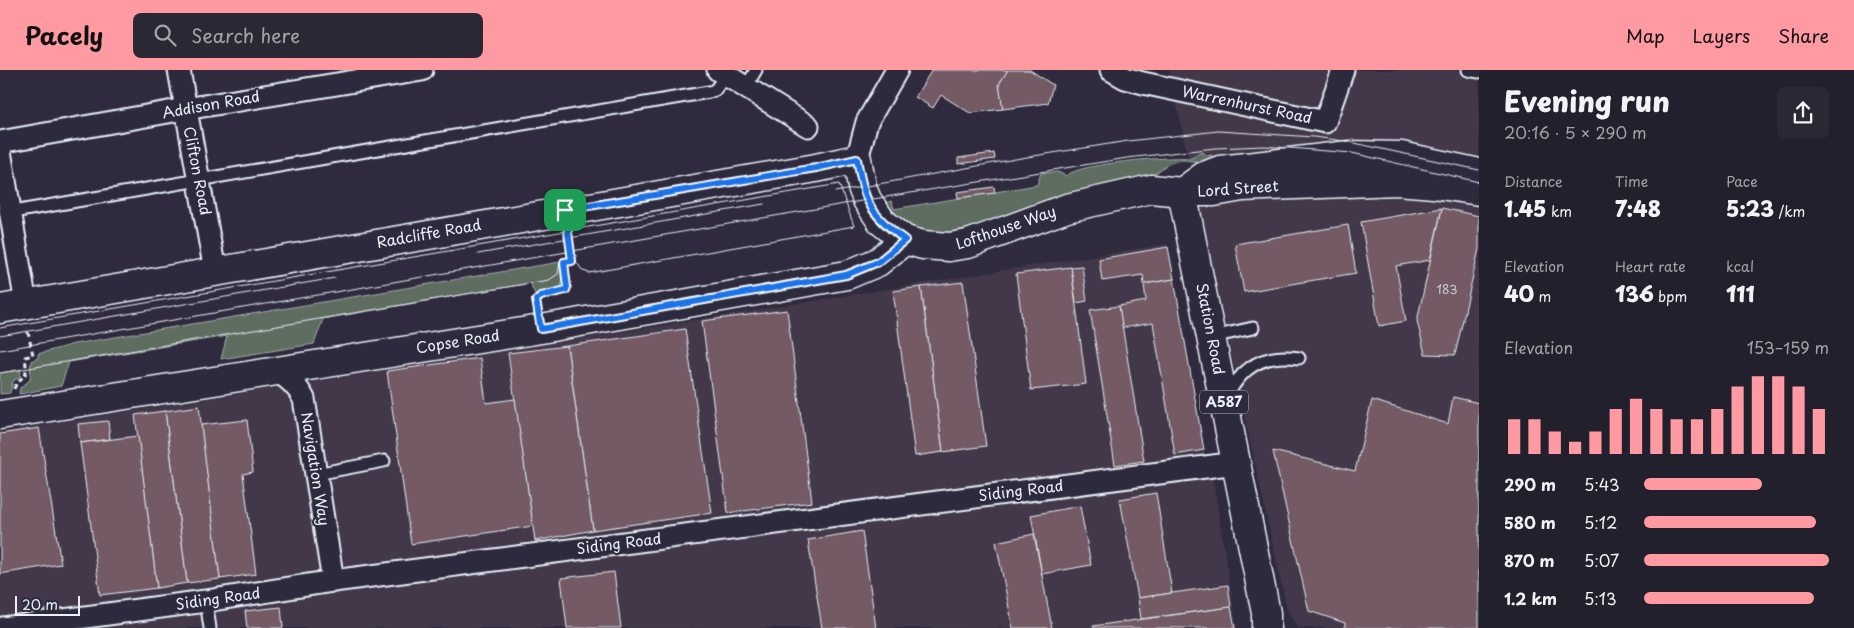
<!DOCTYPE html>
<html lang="en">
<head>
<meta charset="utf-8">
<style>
  body { margin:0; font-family:"Playpen Sans",sans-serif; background:#2b2836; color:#f1f3f6; height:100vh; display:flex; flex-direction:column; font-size:19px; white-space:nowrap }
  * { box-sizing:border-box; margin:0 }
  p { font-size:16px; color:#a3a3aa }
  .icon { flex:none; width:28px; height:28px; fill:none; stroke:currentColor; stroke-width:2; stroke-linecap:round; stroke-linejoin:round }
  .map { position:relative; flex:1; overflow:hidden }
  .drawer { display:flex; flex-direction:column; background:#23202e; width:375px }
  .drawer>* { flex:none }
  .scale { position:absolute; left:15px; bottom:12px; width:65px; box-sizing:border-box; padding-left:5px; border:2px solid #e8f1f8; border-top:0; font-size:14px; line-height:18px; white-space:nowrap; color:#e8f1f8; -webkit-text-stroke:4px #2f2a3d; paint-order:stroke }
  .pin { position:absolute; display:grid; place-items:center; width:42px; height:42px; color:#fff; margin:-21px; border-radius:10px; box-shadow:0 2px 8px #0006 }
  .round { display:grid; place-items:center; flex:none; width:52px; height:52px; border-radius:8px; background:#2b2836 }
  .headline { display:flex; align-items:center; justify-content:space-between; height:85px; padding:0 25px }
  h1 { font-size:28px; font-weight:800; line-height:38px }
  .figures { display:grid; grid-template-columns:repeat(3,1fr); gap:8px; height:85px; padding:5px 25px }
  .figures div { display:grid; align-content:center }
  .figures b { font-size:21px; font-weight:800 }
  .figures small { font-size:14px; font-weight:400 }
  .figures p { font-size:14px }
  .chart { height:140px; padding:10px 25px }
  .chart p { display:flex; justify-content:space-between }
  .chart svg { width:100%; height:90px; margin-top:5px; stroke:#ff9aa2; stroke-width:6 }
  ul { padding:0 25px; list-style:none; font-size:16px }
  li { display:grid; grid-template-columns:80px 60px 1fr; align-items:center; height:38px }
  li i { height:12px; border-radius:6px; background:#ff9aa2 }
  header { display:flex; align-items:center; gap:30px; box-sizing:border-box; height:70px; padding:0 25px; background:#ff9aa2; color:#111 }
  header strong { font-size:24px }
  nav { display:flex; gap:28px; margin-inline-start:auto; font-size:18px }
  .search { width:350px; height:45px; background:#2b2836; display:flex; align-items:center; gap:12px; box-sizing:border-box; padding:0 18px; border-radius:8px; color:#a3a3aa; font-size:19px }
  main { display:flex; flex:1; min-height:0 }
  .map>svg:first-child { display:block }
</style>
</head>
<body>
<header>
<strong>Pacely</strong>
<div class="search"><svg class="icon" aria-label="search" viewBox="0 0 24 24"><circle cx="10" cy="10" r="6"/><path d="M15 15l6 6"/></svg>Search here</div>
<nav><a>Map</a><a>Layers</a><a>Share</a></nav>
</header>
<main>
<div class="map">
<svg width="1479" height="558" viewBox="0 0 1479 558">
  <rect width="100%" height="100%" fill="#2f2a3d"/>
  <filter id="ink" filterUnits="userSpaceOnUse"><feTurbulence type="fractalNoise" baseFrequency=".02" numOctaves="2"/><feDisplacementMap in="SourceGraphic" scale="10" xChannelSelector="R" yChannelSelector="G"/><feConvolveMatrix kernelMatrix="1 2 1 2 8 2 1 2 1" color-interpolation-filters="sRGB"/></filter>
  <g filter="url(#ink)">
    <g fill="#433849">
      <polygon points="1169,0 1479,0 1479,558 1298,558 1287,540"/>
      <polygon points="1167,174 1204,380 1213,410 1237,558 0,558 0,362"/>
    </g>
    <g fill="#5e6c61" stroke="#a3aeac">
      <path d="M 1203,82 L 1207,86 L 1212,85 L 1213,94 C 1184,90 1176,84 1153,106 L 974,160 L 957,162 L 937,164 L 905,155 L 886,133 L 892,131 L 894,139 L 1037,115 L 1041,103 L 1058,102 L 1066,106 C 1079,93 1172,86 1193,88 L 1194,85 Z"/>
      <polygon points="560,192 563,213 561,218 535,224 530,213 323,249 314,274 221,289 227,266 69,292 61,316 19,324 20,318 30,310 31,291 38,288 38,284 74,274"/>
      <polygon points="21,300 20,307 13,311 10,323 0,324 0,303"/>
    </g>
    <g fill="#735a65" stroke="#e8f1f8">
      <polygon points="932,0 1008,0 999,14 1003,39 970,43 941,25 933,38 915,27"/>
      <polygon points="1008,0 1030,0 1053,15 1048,33 1003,39 999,14"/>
      <polygon points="994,83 995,89 958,94 958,88"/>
      <polygon points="994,117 995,123 958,128 957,122"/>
      <polygon points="1442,138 1479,146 1479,179 1455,285 1425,284 1417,251"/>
      <polygon points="1442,138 1430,190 1396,196 1406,251 1379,256 1361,152"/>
      <polygon points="1348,155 1356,203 1244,222 1235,174"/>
      <polygon points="1168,177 1174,209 1144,214 1143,205 1102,211 1099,189"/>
      <polygon points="1082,196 1087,231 1076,233 1071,197"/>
      <polygon points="1071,197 1086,314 1031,320 1016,204"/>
      <polygon points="1174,209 1204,380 1175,385 1153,253 1122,258 1119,236 1146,231 1144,214"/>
      <polygon points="963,212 986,376 943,382 921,217"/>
      <polygon points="921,217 943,382 915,386 893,221"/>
      <polygon points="1119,236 1144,391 1115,395 1090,240"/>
      <polygon points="787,240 812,432 728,443 702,251"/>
      <polygon points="685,259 712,443 593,460 567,276"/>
      <polygon points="567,276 593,460 535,471 508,283"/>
      <polygon points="480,288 486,333 515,329 533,456 411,474 387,301"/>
      <polygon points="1453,327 1479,333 1479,558 1345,558 1345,553 1309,541 1273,381 1355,401 1372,330 1448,354"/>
      <polygon points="199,336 220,509 187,513 165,341"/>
      <polygon points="165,341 187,513 157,518 135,345"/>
      <polygon points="247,350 253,402 243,404 256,504 220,509 201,355"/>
      <polygon points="108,351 110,369 80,373 78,354"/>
      <polygon points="39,358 61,494 0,504 0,364"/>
      <polygon points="138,366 157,518 100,525 80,373"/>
      <polygon points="1156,423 1172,523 1138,528 1120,429"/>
      <polygon points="1080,436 1091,495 1042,504 1031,445"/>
      <polygon points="862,461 876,558 822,558 808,470"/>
      <polygon points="1034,464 1052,558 1013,558 996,472"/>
      <polygon points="614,502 621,558 567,558 561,508"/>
      <polygon points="1228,515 1231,537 1141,549 1138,528"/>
      <polygon points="281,537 283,558 247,558 245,541"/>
      <polygon points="1231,537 1235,558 1094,558 1093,556"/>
    </g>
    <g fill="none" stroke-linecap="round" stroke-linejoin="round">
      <g stroke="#e8f1f8" stroke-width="15">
        <g id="lane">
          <polyline points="1468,0 1479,2"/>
          <polyline points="746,17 756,0"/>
          <polyline points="7,143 709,22 715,20 726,5"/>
          <polyline points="1212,267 1253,258"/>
          <path d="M 1227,327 C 1242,296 1265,283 1299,288"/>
          <polyline points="316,404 384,391"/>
          <polyline points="206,531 210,558"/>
        </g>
      </g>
      <g stroke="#e8f1f8" stroke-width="25">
        <g id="street">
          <polyline points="179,0 215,201"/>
          <polyline points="718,0 808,56"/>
          <polyline points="1111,0 1125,8 1143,13 1325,52 1343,0"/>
          <polyline points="0,72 185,39 422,0"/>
          <polyline points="0,81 26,234"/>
          <polyline points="857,89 867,52 897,0"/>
          <path d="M 274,300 C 288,308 297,315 304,329 L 333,511"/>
          <polyline points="3,558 206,531 333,511 1236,393"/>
        </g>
      </g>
      <g stroke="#e8f1f8" stroke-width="31">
        <g id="secondary">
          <polyline points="0,239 816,98 857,89 862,117 867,130 882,152 905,170 923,175 949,177 968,174 1067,138 1151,119 1182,122"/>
          <polyline points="0,345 541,259 847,205 878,192 905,170"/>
        </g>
      </g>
      <g stroke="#e8f1f8" stroke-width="31">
        <g id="primary">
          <polyline points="1182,122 1266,543 1266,558"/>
          <polyline points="1182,122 1204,106 1220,100 1349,85 1401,86 1479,103"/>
          <polyline points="1182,122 1214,122 1242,117 1397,111 1434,114 1479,121"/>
        </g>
      </g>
      <g stroke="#e8f1f8" stroke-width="3" stroke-dasharray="5 4" stroke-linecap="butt">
        <polyline points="536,236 536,230 541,226 566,220 567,217 564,193 572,191 567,164"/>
        <path d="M 14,319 C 21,301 29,315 25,287 L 33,285 L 27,258"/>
      </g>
      <use href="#lane" stroke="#2f2a3d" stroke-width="11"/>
      <use href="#street" stroke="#2f2a3d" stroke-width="21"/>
      <use href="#secondary" stroke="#2f2a3d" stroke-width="28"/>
      <use href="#primary" stroke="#2f2a3d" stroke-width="28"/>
      <g stroke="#e8f1f8" stroke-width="1">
        <polyline points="835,122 1021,88 1128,71 1218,61 1314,67 1345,71 1479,100"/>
        <polyline points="478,184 764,134"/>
        <polyline points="0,258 839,114 854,156 589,203 583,201 574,189 560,192 558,204 549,210 0,303"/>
        <polyline points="0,266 335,208"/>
        <polyline points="0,280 867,130 1127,88 1215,78 1264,76 1352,83 1479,112"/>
      </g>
    </g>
  </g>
  <g fill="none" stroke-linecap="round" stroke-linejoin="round" filter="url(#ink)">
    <g stroke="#fff" stroke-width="10">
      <path id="route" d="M 857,89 C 865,133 869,143 905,170 L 878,192 L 846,205 L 541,259 L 536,230 L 541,226 L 566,220 L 567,217 L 564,192 L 572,191 L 565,140 L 816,98 Z"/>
    </g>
    <use href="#route" stroke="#1a73e8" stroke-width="6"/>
  </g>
  <g text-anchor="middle" stroke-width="4" stroke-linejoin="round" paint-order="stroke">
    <g font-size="12" fill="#cbcbd3">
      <text x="1447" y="224">183</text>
    </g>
    <rect fill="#2f2a3d" stroke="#b0b5c0" stroke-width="1" x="1200" y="320.5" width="48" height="23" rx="4"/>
    <g font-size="14" font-weight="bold" fill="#e8f1f8">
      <text x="1224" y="337">A587</text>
    </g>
    <g font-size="15" fill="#e8f1f8" stroke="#2f2a3d">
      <text transform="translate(211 35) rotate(-10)" y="5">Addison Road</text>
      <text transform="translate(1247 35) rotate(12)" y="5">Warrenhurst Road</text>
      <text transform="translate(197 101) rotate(79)" y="5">Clifton Road</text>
      <text transform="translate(1238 119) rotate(-4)" y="5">Lord Street</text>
      <text transform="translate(1006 158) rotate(-19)" y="5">Lofthouse Way</text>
      <text transform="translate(429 164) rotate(-10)" y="5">Radcliffe Road</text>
      <text transform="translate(1210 259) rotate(79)" y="5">Station Road</text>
      <text transform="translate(458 272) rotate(-9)" y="5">Copse Road</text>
      <text transform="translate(315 399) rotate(81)" y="5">Navigation Way</text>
      <text transform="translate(1021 421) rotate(-7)" y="5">Siding Road</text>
      <text transform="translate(619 474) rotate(-7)" y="5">Siding Road</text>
      <text transform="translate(218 529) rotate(-8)" y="5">Siding Road</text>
    </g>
  </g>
</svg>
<div class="scale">20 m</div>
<div class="pin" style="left:565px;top:140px;background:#1e9e55"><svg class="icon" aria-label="arrive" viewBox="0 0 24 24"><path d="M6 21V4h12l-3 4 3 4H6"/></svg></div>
</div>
<section class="drawer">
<div class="headline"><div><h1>Evening run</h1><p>20:16 · 5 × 290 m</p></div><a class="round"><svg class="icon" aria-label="share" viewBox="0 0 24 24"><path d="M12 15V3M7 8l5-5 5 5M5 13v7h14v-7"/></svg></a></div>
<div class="figures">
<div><p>Distance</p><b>1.45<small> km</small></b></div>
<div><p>Time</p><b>7:48</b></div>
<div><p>Pace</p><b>5:23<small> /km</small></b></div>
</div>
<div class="figures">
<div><p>Elevation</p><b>40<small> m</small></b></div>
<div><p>Heart rate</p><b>136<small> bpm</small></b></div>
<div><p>kcal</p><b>111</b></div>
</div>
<div class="chart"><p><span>Elevation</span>153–159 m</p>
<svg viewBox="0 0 160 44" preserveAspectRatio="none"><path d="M5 44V27M15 44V27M25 44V33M35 44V38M45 44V33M55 44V22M65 44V17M75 44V22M85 44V27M95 44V27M105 44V22M115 44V11M125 44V6M135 44V6M145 44V11M155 44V22"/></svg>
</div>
<ul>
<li><b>290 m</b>5:43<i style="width:64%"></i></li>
<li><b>580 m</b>5:12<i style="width:93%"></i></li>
<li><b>870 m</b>5:07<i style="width:100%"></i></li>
<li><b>1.2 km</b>5:13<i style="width:92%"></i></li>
</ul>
</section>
</main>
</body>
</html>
